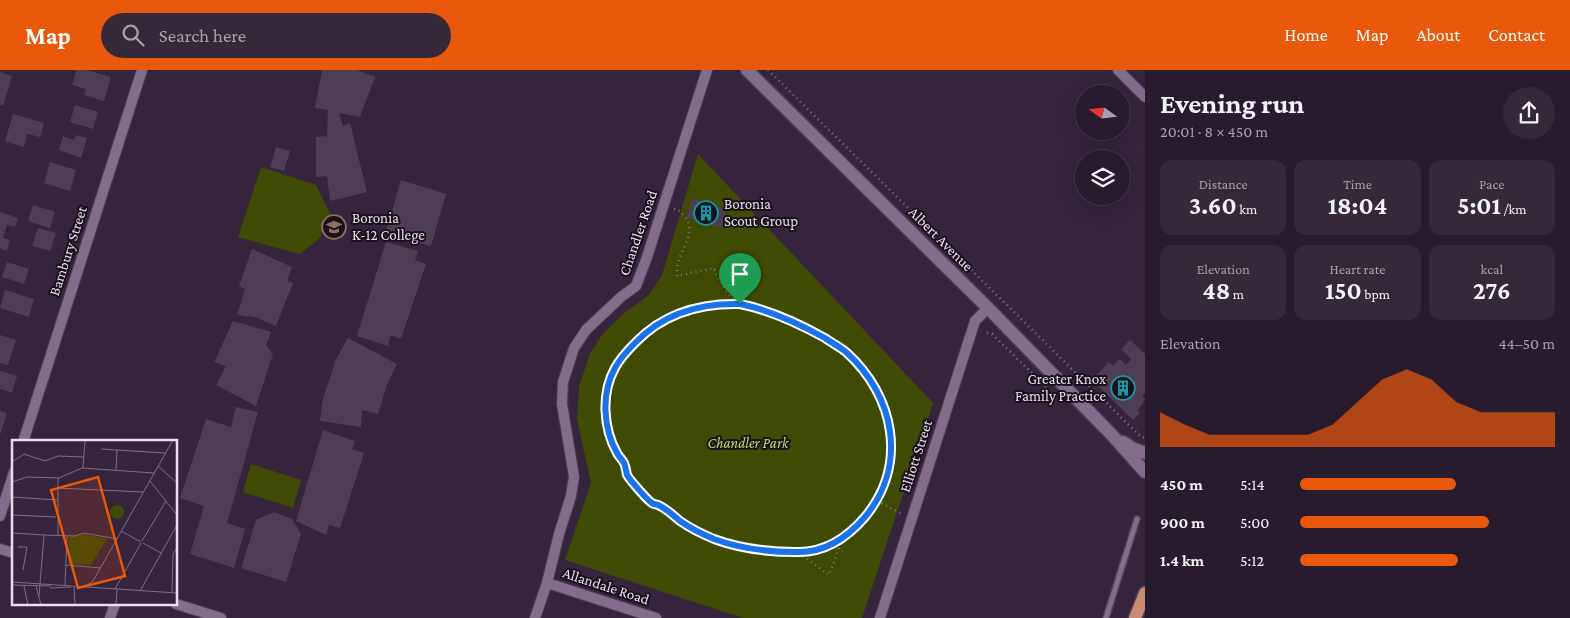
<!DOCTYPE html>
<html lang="en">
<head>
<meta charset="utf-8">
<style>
  body { margin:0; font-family:"Crimson Pro",serif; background:#342839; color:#f1f3f6; height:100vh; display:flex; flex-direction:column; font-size:19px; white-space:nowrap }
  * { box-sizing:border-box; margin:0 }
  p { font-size:16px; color:#a5a1aa }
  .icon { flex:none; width:28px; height:28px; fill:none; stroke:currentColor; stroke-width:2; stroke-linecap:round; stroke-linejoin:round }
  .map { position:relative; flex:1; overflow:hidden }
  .drawer { display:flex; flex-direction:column; background:#281b2d; width:425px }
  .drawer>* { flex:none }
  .needle { width:32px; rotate:285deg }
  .tools { position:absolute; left:1075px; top:15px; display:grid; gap:10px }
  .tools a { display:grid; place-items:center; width:55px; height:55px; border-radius:50%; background:#281b2d; box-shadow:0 5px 20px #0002,0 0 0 1px #443949; font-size:25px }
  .pin { position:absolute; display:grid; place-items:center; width:42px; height:42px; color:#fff; margin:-51px -21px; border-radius:50% 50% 50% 0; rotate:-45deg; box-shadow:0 0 5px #0007 }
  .pin .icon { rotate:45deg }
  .round { display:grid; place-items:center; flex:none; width:52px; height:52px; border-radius:26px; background:#342839 }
  .headline { display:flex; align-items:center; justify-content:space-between; height:85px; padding:0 15px }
  h1 { font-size:28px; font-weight:700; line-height:38px }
  .figures { display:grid; grid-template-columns:repeat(3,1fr); gap:8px; height:85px; padding:5px 15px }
  .figures div { display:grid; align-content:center; border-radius:12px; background:#342839; text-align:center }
  .figures b { font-size:25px; font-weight:700 }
  .figures small { font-size:14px; font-weight:400 }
  .figures p { font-size:14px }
  .chart { height:140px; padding:10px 15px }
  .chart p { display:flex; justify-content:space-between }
  .chart svg { width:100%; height:90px; margin-top:5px; fill:#ea580c; opacity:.7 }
  ul { padding:0 15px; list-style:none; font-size:16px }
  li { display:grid; grid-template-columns:80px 60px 1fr; align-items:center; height:38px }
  li i { height:12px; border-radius:6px; background:#ea580c }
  header { display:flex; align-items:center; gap:30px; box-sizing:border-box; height:70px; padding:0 25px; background:#ea580c; color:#fff }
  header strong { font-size:24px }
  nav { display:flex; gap:28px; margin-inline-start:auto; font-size:18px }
  .search { width:350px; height:45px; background:#342839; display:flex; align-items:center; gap:12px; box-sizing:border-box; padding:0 18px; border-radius:28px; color:#a5a1aa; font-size:19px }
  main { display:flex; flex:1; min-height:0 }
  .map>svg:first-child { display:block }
</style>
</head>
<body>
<header>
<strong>Map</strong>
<div class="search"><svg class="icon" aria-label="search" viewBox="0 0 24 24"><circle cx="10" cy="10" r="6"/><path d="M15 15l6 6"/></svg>Search here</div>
<nav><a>Home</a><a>Map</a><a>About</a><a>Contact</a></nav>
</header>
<main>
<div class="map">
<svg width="1145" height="548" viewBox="0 0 1145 548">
  <rect width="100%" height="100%" fill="#35243c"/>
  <g fill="#3f4a02">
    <polygon points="698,84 933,333 862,548 743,548 565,490 591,413 577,349 579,317 590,283 602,265 624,243 649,225 662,205"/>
    <polygon points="261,97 316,115 331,145 319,169 300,184 238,167"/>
    <polygon points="251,394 301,410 293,438 243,422"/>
  </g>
  <g fill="#4f3d56">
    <polygon points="76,0 87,0 111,7 104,31 84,25 86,19 72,15"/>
    <polygon points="322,0 357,0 375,7 360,47 339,43 343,56 350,53 367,122 330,131 327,106 316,107 316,67 327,66 328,40 315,38"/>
    <polygon points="0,2 12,6 3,36 0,35"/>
    <polygon points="75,35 98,42 93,59 70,52"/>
    <polygon points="13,44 44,53 40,67 27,64 24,77 5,71"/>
    <polygon points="76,65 87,68 81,88 59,80 63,66 74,70"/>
    <polygon points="276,77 290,81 284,101 270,97"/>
    <polygon points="50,92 76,100 70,121 44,113"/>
    <polygon points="401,110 446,124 431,176 385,164"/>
    <polygon points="693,128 726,139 721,158 686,147"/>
    <polygon points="33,135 55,142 50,158 28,151"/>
    <polygon points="0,142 18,148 15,157 7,155 3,168 10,170 7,181 0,178"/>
    <polygon points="38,158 56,163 50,181 32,176"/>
    <polygon points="386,172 418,181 415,190 426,194 401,269 391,265 388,276 357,266"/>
    <polygon points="252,179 292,197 287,211 293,213 276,256 255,247 237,245 245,219 239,216"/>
    <polygon points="7,192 29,199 24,214 2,207"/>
    <polygon points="5,220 34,229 29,247 0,238"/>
    <polygon points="233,251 271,262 266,275 273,284 256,336 216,315 226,296 214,292"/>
    <polygon points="0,265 16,270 8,295 0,293"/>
    <polygon points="348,268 397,294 387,314 378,344 362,340 361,357 320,351 322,332 336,289"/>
    <polygon points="1130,270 1145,284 1145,323 1142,325 1145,329 1143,332 1144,333 1137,340 1140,343 1133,350 1092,310 1109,292 1113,296 1120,289 1126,295 1131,289 1121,279"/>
    <polygon points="0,301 17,306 12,323 0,319"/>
    <polygon points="236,337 258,342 227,453 245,459 234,498 190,484 204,436 180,428 206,349 231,357"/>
    <polygon points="0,341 7,343 0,365"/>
    <polygon points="323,360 355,371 352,379 364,383 340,458 329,455 326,465 296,451"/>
    <polygon points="274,442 292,449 301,464 286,512 241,498 256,450"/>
  </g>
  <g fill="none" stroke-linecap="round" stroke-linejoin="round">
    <g stroke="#4e3f53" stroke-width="8">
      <polyline id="lane" points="1106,548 1137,449"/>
    </g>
    <g stroke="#4e3f53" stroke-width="12">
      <g id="street">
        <polyline points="1118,0 1145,27"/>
        <polyline points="23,372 142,0"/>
        <polyline points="0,446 14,402"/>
        <polyline points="0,479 14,483"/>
        <polyline points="547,513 656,548"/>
        <polyline points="176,534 221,548"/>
        <polyline points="110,548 115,534"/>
        <polyline points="535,548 547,513 559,464 571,426 574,407 562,334 563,312 574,278 586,260 621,227 636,216 647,187 707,0"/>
        <polyline points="880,548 975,251 988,238"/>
      </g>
    </g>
    <g stroke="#4e3f53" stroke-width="15">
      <g id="secondary">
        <polyline points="747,0 988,238 1111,364 1145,402"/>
        <polyline points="1123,372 1134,379 1145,383"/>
      </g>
    </g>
    <g stroke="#4e3f53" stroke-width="15">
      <polyline id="primary" points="1135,548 1145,523"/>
    </g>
    <g stroke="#85768a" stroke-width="2.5" stroke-dasharray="1 4" stroke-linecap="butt">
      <polyline points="768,0 1140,366 1145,368"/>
      <path d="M 674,139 C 679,140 681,142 684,146 C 698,161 681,178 678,194 C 677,198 677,202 677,206 L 714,198 C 719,213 726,223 738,234"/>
      <path d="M 739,234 C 770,240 798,253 825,268 C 832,272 840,277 846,282 C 897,328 908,398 862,451 C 847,468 824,482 800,482 C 770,483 742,480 714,469 C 702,464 690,458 681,451 C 674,446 668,440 660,436 C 658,434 655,435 652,433 C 648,431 630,410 627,405 C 626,401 626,397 624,393 C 622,389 619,387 617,383 C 603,358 601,323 615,298 C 620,288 629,279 636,272 C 664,243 701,233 739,234 Z"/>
      <polyline points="987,263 992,264 1046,317"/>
      <polyline points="877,431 902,444"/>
      <polyline points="799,483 829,505 842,470"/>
    </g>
    <use href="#lane" stroke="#826e8a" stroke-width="5"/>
    <use href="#street" stroke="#826e8a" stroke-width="10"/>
    <use href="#secondary" stroke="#826e8a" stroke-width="12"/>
    <use href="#primary" stroke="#c88c72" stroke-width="12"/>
  </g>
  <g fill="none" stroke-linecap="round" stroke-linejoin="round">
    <g stroke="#fff" stroke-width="10">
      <path id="route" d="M 740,234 C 770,240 798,253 825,268 C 832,273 840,277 846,282 C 895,326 908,395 865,447 C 847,468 824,483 796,482 C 767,482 741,479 714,469 C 702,464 690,458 680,451 C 674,446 668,440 660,436 C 658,434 655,435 652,433 C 648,431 630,410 627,405 C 626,401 626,397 624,393 C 622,389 619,387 617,383 C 603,358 601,323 615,298 C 620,288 629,279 636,272 C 664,243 701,233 740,234 Z"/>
    </g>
    <use href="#route" stroke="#1a73e8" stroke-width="6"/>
  </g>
  <defs>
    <g id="building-ring" transform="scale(1.25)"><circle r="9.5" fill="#19111b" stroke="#0f9aa8" stroke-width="1.5"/><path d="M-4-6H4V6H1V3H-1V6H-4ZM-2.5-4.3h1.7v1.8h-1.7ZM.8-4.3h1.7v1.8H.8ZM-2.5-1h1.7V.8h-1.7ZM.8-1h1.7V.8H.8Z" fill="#0f9aa8"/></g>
    <g id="school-ring" transform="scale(1.25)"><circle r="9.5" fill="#19111b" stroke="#8d6e63" stroke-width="1.5"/><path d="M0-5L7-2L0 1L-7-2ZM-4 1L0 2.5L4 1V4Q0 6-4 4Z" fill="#8d6e63"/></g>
  </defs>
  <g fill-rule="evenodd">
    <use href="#building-ring" x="706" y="143"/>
    <use href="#school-ring" x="334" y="157"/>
    <use href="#building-ring" x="1123" y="318"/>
  </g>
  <g text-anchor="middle" stroke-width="4" stroke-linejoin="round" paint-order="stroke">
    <g font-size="15" fill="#e9deed" stroke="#19111b" text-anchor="start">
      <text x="724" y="139">Boronia<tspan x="724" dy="17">Scout Group</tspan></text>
      <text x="352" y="153">Boronia<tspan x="352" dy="17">K-12 College</tspan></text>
      <text x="1106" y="314" text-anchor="end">Greater Knox<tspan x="1106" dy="17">Family Practice</tspan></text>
    </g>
    <g font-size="15" fill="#e9deed" stroke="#19111b">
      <text transform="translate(638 163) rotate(-71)" y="5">Chandler Road</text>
      <text transform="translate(941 169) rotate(45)" y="5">Albert Avenue</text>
      <text transform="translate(68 181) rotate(-72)" y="5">Bambury Street</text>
      <text transform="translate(916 386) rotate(-72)" y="5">Elliott Street</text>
      <text transform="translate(606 516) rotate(18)" y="5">Allandale Road</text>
    </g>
    <g font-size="15" font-style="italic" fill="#c2da68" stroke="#19111b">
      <text x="748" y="378">Chandler Park</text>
    </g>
  </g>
  <g transform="translate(12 370)">
    <rect width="165" height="165" fill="#35243c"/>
    <path d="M98 72a7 7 0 1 1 14 0a7 7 0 1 1-14 0ZM 72,94 L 95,99 L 79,125 L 56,124 L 57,97 Z" fill="#3f4a02"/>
    <path fill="none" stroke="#7d6e83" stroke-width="1" d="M 89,9 L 153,13M 0,22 L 12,14 L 33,21 L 46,16 L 72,17M 146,26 L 165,43M 71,28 L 73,0M 104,30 L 105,10M 46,38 L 46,95M 138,41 L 165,75M 0,42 L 15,37 L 47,38 L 70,28 L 142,33M 45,48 L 131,52M 0,57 L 45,60M 0,75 L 44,77M 109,91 L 129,102M 0,93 L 32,95M 32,95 L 63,96 L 72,93 L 105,99M 130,101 L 154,61M 131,103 L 149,113M 6,107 L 15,107 L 11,130M 54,125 L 89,128M 0,142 L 165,153M 0,145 L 39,146M 53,145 L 55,96M 12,146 L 16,165M 24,146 L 29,165M 62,147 L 63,165M 38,148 L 59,147M 71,148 L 81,141 L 161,0M 103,149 L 129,103M 128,151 L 165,85M 160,153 L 161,114 L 165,107M 27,156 L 32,95M 104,165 L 105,150"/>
    <path fill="#e8590c" fill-opacity="0.15" stroke="#e8590c" stroke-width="2.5" d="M 86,37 L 113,136 L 66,148 L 39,50 Z"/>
    <rect width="165" height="165" fill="none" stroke="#e9deed" stroke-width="2.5"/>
  </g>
</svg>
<div class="tools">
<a><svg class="needle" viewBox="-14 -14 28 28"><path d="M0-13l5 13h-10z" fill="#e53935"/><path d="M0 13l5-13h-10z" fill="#a5a1aa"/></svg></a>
<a><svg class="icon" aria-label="layers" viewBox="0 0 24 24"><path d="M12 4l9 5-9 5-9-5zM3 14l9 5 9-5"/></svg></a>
</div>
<div class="pin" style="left:740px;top:234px;background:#1e9e55"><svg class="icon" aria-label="arrive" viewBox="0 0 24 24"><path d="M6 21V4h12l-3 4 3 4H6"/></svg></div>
</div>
<section class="drawer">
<div class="headline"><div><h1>Evening run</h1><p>20:01 · 8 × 450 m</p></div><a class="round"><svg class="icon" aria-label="share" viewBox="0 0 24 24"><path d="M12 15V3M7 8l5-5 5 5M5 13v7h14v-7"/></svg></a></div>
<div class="figures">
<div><p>Distance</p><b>3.60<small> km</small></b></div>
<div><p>Time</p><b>18:04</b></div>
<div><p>Pace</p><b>5:01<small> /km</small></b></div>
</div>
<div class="figures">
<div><p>Elevation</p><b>48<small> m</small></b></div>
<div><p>Heart rate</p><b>150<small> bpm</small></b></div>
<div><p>kcal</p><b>276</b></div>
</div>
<div class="chart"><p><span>Elevation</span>44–50 m</p>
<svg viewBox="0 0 160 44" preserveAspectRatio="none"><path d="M0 44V27L10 33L20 38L30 38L40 38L50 38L60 38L70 33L80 22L90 11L100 6L110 11L120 22L130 27L140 27L150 27L160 27V44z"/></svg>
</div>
<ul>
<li><b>450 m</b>5:14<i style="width:61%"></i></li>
<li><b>900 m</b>5:00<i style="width:74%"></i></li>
<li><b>1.4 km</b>5:12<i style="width:62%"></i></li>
</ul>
</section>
</main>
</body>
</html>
